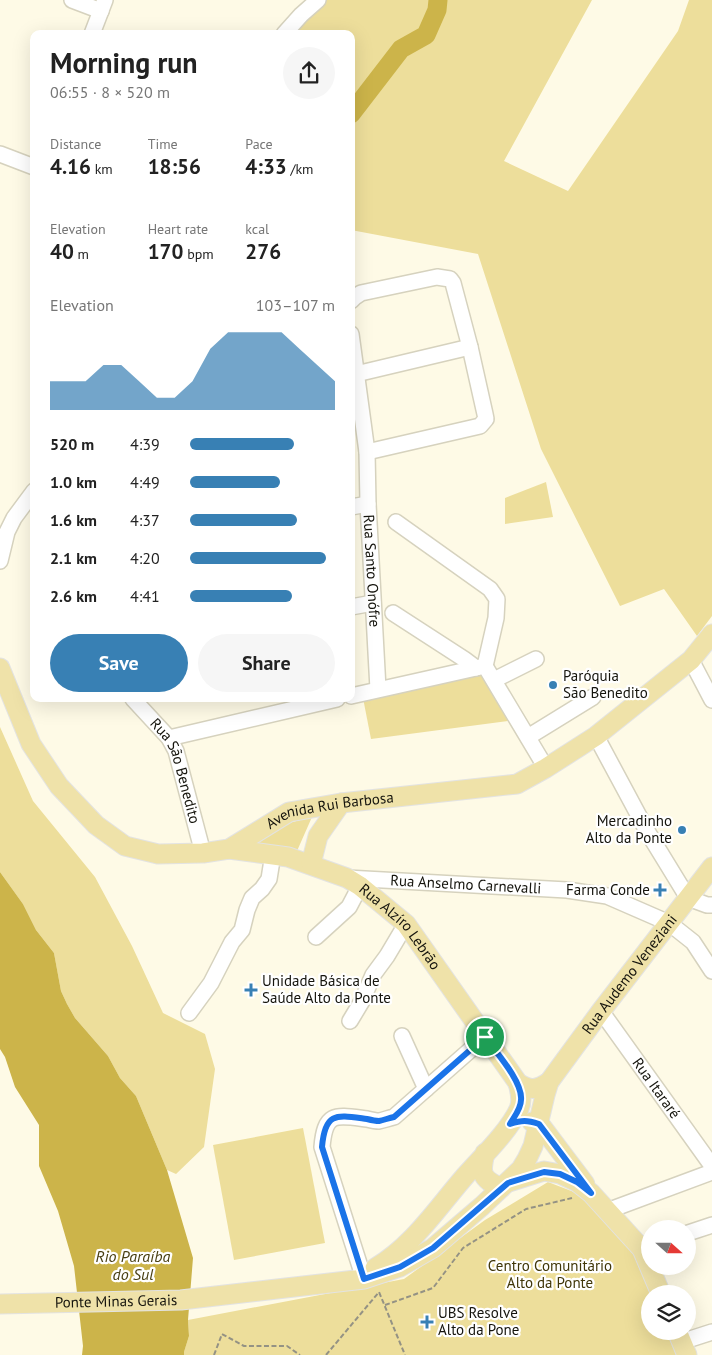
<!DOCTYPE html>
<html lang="en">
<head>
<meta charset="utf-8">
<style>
  body { margin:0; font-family:"PT Sans",sans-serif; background:#f6f6f6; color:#222; height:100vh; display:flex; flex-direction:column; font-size:19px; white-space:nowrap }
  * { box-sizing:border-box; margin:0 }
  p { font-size:16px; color:#767676 }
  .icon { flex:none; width:28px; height:28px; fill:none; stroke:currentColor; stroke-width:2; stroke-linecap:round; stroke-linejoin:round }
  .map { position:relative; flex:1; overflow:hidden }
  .drawer { position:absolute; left:30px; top:30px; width:325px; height:672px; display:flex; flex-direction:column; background:#fff; border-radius:10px; box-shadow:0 5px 20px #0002 }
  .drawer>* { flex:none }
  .needle { width:32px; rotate:111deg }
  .tools { position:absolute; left:641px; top:1220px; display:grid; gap:10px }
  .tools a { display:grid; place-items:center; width:55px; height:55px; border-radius:50%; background:#fff; box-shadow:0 5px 20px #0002; font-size:25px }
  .pin { position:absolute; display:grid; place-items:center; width:42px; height:42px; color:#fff; margin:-21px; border:2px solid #fff; border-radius:50%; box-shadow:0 1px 5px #0007 }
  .round { display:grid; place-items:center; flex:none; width:52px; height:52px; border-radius:26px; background:#f6f6f6 }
  .summary { display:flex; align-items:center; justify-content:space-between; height:85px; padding:0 20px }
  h1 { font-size:28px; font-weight:600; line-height:38px }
  .figures { display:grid; grid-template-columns:repeat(3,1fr); gap:8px; height:85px; padding:5px 20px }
  .figures div { display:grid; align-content:center }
  .figures b { font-size:21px; font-weight:600 }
  .figures small { font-size:14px; font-weight:400 }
  .figures p { font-size:14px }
  .chart { height:140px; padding:10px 20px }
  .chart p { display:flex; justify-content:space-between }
  .chart svg { width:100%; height:90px; margin-top:5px; fill:#3880b4; opacity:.7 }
  .action { display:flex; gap:10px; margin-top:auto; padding:10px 20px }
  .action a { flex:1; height:58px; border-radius:30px; background:#3880b4; color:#fff; font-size:20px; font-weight:600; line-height:58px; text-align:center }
  .action a+a { background:#f6f6f6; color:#222 }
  ul { padding:0 20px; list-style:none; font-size:16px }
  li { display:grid; grid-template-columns:80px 60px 1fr; align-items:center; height:38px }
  li i { height:12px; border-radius:6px; background:#3880b4 }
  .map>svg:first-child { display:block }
</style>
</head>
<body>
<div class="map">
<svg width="712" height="1355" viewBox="0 0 712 1355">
  <rect width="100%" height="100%" fill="#fefae6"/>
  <g fill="#edde9b">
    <polygon points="325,0 592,0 504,161 568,191 678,31 689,0 712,0 712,616 697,636 664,589 620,606 541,449 478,254 351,230 351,34 289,34"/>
    <polygon points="546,482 553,517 505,524 505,498"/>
    <polygon points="484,674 508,721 371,739 363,698"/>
    <polygon points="0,727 33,801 95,877 132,946 163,1013 205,1034 215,1069 204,1147 176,1174 167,1170 136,1096 120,1078 108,1056 75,1018 67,1004 61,991 54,953 36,930 23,904 0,872"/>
    <path d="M 312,817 L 297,851 L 254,845 C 268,827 292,822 312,817 Z"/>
    <polygon points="303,1128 325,1243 234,1260 213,1145"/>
    <polygon points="548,1182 587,1197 637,1251 655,1294 650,1294 650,1331 670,1331 679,1355 184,1355 184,1352 189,1336 188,1320 404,1279 485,1220"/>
  </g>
  <polygon fill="#ccb44a" points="0,872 23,904 36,930 54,953 61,991 67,1004 75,1018 108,1056 120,1078 136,1096 167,1170 193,1258 188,1320 189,1336 184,1352 184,1355 82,1355 83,1346 74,1266 58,1211 39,1166 39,1125 15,1087 5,1057 0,1049"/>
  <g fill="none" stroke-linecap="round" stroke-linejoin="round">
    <polyline stroke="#ccb44a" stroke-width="19" points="351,114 401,49 426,35 437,10 438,0"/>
    <g stroke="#d6d2be" stroke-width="18">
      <g id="minor">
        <polyline points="72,0 101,11"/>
        <polyline points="92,34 105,0"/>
        <polyline points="284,34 301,15 318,0"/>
        <polyline points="0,154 34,167"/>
        <polyline points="351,301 355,297 361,293 437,277 450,279 453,283 470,347 485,414 486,419 480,426 367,452"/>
        <path id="s1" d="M 351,334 L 367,452 L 368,504 L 378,689"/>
        <polyline points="356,374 470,347"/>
        <polyline points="351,507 368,504"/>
        <polyline points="396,522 490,589 497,599 496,618 485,666"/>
        <polyline points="0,561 7,532 14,518 34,491"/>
        <polyline points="351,607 373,603"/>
        <polyline points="393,613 464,659 476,668"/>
        <polyline points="691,660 712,700"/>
        <polyline points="494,680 536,659"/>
        <polyline points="351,696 485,666 546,768"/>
        <path id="s2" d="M 133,699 L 169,738 L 176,751 L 203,853"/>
        <polyline points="596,736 647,831 688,898 707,905 712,905"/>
        <polyline points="528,737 593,697"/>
        <polyline points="169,738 337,699"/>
        <path id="s3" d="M 347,878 L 567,890 L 607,896 L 669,923 L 693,942 L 712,971"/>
        <polyline points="316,937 349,907 360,886"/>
        <path id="s4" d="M 601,1011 L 712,1166"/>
        <polyline points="189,1013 211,983 232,942 242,930 247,910 252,898 262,889 269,879 273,854"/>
        <polyline points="350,1021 362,1001 373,975 387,956 406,924"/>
        <polyline points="402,1036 426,1089"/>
        <polyline points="607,1211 712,1172"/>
        <polyline points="688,1233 712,1225"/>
        <path d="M 364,1279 L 322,1147 C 325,1111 336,1115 367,1119 C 371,1120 375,1121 379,1121 C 384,1120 389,1118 394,1117 L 485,1037"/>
        <polyline points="681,1342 712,1332"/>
      </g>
    </g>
    <g stroke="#e3e3e2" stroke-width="21">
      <g id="major">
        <path id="s5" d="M 0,668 L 31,744 L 59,786 L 96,825 L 125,846 L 158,854 L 203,853 L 229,849 L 289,812 L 341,803 L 517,784 L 546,768 L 596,736 L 691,660 L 712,634"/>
        <path id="s6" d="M 229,849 L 288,857 L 347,878 L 360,886 L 406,924 L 518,1083 C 531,1091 536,1090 549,1082"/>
        <polyline points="311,864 318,836 341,803"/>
        <polyline points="532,1122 539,1123 585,1184"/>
        <path d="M 485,1153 C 480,1174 481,1178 501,1188"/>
        <polyline points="509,1182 544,1171 560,1174 577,1182 591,1193 642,1249 661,1294"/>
        <path d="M 375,1268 C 413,1246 438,1207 466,1175 C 482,1157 509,1131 519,1109 C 523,1100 520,1092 518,1083"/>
        <path id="s7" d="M 0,1304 L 181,1300 L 364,1279 L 400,1267 L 433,1248 L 482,1206 L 521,1169 L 527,1159 L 533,1146 L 545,1095 L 549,1082 L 601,1011 L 712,867"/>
        <polyline points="677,1331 687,1355"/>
      </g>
    </g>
    <g stroke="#949284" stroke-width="2" stroke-dasharray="5 2.5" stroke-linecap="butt">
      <polyline points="385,1305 433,1288 463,1248 526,1209 572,1198"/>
      <polyline points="214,1355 222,1334 244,1346 287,1346 300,1355"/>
      <polyline points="326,1355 379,1292 405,1355"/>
    </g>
    <use href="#minor" stroke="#fff" stroke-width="15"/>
    <use href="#major" stroke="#efe2a9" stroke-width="19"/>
  </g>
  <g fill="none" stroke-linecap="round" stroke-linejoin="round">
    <g stroke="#fff" stroke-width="10">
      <path id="route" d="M 485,1037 C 496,1052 523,1082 521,1100 C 521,1109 514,1117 510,1124 C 522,1120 527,1120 539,1124 L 591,1193 L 577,1182 L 560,1174 L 544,1172 L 508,1183 L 433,1248 L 400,1267 L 364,1279 L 322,1147 C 325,1111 337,1115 367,1119 C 371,1120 375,1121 379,1121 C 384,1120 389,1118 394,1117 Z"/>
    </g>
    <use href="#route" stroke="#1a73e8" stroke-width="6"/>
  </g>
  <g fill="#3880b4" stroke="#fff" stroke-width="2">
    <circle cx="553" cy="685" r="5"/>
    <circle cx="682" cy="830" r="5"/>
    <path d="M657.5 882.5h5v5h5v5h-5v5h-5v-5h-5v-5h5z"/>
    <path d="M248.5 982.5h5v5h5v5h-5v5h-5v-5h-5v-5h5z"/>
    <path d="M424.5 1314.5h5v5h5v5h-5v5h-5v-5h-5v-5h5z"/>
  </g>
  <g text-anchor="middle" stroke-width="4.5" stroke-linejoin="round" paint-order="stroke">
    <g font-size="15" fill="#15140d" stroke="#fff">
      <text dy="5" stroke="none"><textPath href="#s1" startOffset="238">Rua Santo Onófre</textPath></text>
      <text dy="5" stroke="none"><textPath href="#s2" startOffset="86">Rua São Benedito</textPath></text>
      <text dy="5" stroke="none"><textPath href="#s5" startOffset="438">Avenida Rui Barbosa</textPath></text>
      <text dy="5" stroke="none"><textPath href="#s3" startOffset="119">Rua Anselmo Carnevalli</textPath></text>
      <text dy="5" stroke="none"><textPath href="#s6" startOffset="195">Rua Alzíro Lebrão</textPath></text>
      <text dy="5" stroke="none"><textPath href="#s7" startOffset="786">Rua Audemo Veneziani</textPath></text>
      <text dy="5" stroke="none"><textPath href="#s4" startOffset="95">Rua Itararé</textPath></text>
      <text dy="5" stroke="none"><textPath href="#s7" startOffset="116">Ponte Minas Gerais</textPath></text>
    </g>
    <g font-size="15" fill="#15140d" stroke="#fff" text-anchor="start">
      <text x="563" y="681">Paróquia<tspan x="563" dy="17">São Benedito</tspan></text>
      <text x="672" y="826" text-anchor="end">Mercadinho<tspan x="672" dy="17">Alto da Ponte</tspan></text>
      <text x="650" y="895" text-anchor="end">Farma Conde</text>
      <text x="262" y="986">Unidade Básica de<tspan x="262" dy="17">Saúde Alto da Ponte</tspan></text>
      <text x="438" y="1318">UBS Resolve<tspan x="438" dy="17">Alto da Pone</tspan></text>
    </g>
    <g font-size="15" fill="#403608" stroke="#fff">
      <text x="550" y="1271">Centro Comunitário<tspan x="550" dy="17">Alto da Ponte</tspan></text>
    </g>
    <g font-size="16" font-style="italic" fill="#493f13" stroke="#fff">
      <text x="133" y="1262">Rio Paraíba<tspan x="133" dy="18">do Sul</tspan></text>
    </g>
  </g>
</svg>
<div class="tools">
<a><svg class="needle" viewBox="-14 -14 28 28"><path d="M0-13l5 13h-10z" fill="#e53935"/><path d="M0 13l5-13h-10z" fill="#767676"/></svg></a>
<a><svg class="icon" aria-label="layers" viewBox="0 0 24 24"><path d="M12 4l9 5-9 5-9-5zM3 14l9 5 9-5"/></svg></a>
</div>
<div class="pin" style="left:485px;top:1037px;background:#1e9e55"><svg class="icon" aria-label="arrive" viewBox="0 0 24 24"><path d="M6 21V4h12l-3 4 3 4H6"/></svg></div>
<section class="drawer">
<div class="summary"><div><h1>Morning run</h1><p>06:55 · 8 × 520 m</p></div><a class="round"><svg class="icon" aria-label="share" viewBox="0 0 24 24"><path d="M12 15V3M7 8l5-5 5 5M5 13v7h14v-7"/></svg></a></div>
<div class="figures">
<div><p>Distance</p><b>4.16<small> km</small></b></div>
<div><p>Time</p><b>18:56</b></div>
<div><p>Pace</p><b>4:33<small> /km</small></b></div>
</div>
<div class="figures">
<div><p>Elevation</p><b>40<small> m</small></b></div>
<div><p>Heart rate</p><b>170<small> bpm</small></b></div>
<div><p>kcal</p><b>276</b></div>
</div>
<div class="chart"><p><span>Elevation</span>103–107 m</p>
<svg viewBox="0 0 160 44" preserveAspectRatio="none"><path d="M0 44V30L10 30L20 30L30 22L40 22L50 30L60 38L70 38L80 30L90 14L100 6L110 6L120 6L130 6L140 14L150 22L160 30V44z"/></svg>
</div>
<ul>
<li><b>520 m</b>4:39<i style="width:72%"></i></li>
<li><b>1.0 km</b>4:49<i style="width:62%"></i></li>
<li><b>1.6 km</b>4:37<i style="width:74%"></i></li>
<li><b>2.1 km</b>4:20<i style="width:94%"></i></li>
<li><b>2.6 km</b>4:41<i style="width:70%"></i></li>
</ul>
<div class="action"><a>Save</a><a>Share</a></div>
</section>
</div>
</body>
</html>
